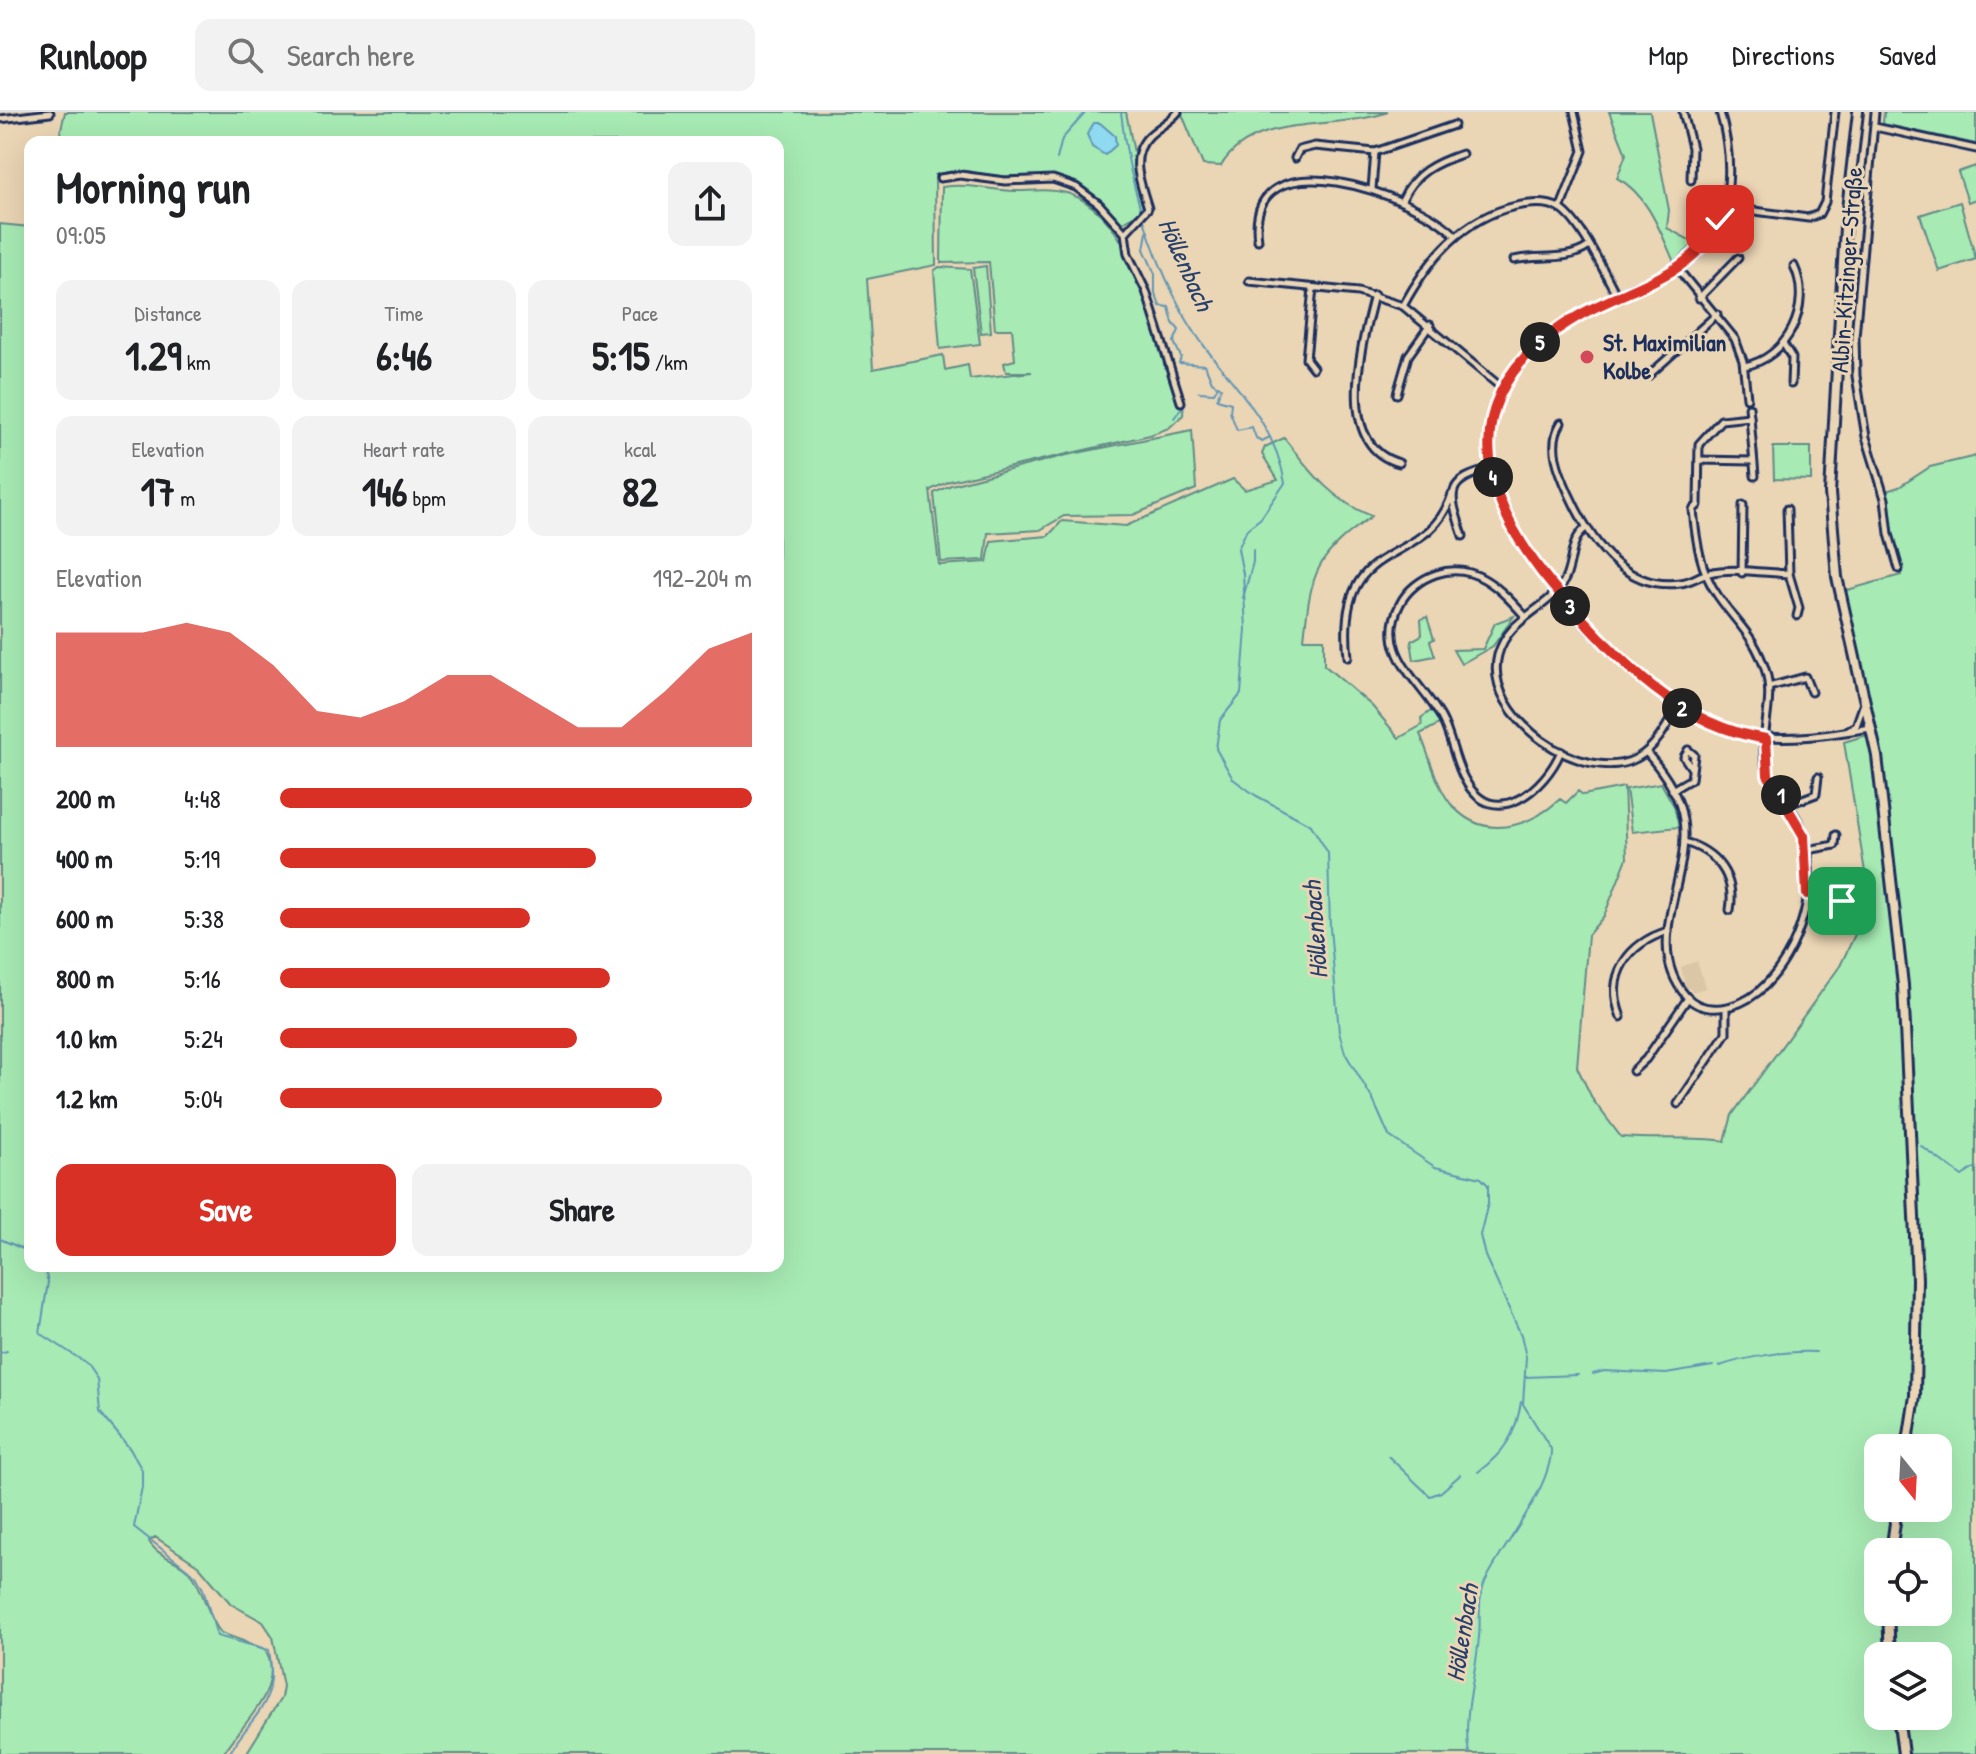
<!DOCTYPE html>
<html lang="en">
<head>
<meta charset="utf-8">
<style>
  body { margin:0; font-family:"Patrick Hand",sans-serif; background:#f2f2f2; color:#202124; height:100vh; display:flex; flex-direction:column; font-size:30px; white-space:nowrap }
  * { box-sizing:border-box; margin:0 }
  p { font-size:26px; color:#757577 }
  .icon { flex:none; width:44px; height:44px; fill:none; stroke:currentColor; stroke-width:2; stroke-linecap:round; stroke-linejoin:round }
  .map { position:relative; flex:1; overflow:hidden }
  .side { position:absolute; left:24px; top:24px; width:760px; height:1136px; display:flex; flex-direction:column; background:#fff; border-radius:16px; box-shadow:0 8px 32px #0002 }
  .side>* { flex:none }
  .needle { width:52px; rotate:162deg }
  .fabs { position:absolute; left:1864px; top:1322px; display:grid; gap:16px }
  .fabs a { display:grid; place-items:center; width:88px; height:88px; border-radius:16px; background:#fff; box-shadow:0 8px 32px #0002; font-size:40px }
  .pin { position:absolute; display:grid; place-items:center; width:68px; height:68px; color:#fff; margin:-34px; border-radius:16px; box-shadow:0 4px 12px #0006 }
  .km { position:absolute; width:40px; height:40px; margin:-20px; border-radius:50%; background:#222; color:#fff; font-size:22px; line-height:40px; text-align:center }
  .round { display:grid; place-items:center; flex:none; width:84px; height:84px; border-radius:16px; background:#f2f2f2 }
  .summary { display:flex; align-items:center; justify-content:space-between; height:136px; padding:0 32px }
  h1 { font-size:44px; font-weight:700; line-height:60px }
  .figures { display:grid; grid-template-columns:repeat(3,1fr); gap:12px; height:136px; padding:8px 32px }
  .figures div { display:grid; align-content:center; border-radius:16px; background:#f2f2f2; text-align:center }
  .figures b { font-size:40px; font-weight:700 }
  .figures small { font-size:22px; font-weight:400 }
  .figures p { font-size:22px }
  .chart { height:224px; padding:16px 32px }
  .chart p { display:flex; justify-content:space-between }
  .chart svg { width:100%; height:144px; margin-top:8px; fill:#d93025; opacity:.7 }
  .button { display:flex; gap:16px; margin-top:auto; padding:16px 32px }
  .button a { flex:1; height:92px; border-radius:16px; background:#d93025; color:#fff; font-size:32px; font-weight:700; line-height:92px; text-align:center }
  .button a+a { background:#f2f2f2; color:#202124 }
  ul { padding:0 32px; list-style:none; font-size:26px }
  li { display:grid; grid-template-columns:128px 96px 1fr; align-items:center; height:60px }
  li i { height:20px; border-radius:10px; background:#d93025 }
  header { display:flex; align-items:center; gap:48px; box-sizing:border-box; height:112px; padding:0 40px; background:#fff; border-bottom:2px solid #e0e0e0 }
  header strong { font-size:38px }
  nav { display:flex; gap:44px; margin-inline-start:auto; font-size:28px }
  .search { width:560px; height:72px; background:#f2f2f2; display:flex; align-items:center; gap:20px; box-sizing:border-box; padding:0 28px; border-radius:16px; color:#757577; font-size:30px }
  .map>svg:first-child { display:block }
</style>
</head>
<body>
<header>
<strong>Runloop</strong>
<div class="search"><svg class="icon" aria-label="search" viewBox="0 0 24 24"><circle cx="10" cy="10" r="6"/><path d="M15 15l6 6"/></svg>Search here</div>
<nav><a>Map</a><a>Directions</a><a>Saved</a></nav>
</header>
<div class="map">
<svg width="1976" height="1642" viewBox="0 0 1976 1642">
  <rect width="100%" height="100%" fill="#ead5b4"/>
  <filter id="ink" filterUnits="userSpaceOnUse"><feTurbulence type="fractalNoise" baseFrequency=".0125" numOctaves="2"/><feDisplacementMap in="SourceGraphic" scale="16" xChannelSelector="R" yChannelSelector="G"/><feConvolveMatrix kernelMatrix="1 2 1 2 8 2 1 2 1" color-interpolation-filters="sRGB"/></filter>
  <g filter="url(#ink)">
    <polygon fill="#dbc7a6" points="1697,849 1706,876 1692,880 1690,876 1686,878 1681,855"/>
    <g fill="#a7eab3" stroke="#618c88" stroke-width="2" fill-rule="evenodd">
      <path d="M 65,0 L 1126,0 L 1145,96 L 1121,112 L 1087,80 L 1057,65 L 997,64 L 958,58 L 935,63 L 936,153 L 867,167 L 873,257 L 943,243 L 945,258 L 968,253 L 970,267 L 1032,260 L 1006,260 L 1004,251 L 1015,248 L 1012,217 L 995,217 L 989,150 L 941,151 L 942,75 C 967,71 990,78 1015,79 C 1033,79 1052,76 1070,82 C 1136,106 1160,228 1184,285 L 1183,303 L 1169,316 L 1150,323 L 950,369 L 930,378 L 939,453 L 987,450 L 991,429 L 1048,424 L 1062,409 L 1126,414 L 1233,367 L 1245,378 L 1278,368 L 1262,342 L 1265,335 L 1284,326 C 1310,359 1332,389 1372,404 C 1315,444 1311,460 1304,527 L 1324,527 L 1324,553 L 1372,594 L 1399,626 L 1422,613 L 1421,606 L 1435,596 L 1443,610 L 1420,622 C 1429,642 1436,673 1450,691 C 1482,730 1529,716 1560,687 L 1566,691 L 1578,679 L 1583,683 L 1624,675 L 1627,746 L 1604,804 L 1588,823 L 1577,955 L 1593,988 L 1621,1025 C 1656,1028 1691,1024 1725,1029 L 1732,1003 L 1840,854 L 1870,791 L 1844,630 L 1877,620 L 1845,483 L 1847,478 L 1901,463 L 1889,422 L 1883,380 L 1899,375 L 1930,355 L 1976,344 L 1976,1642 L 246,1642 L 281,1586 L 283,1574 L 273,1525 L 263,1510 L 231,1492 L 199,1454 L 155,1425 L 149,1429 C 157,1446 182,1448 193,1464 C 205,1482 207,1504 221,1521 L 265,1537 C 287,1577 241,1612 223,1642 L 0,1642 L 0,112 L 30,115 L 30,1154 L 778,1154 L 778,30 L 58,30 ZM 1878,1336 L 1938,1336 L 1938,1396 L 1878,1396 ZM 1878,1440 L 1938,1440 L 1938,1500 L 1878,1500 ZM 1878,1544 L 1938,1544 L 1938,1604 L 1878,1604 Z"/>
      <path d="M 1181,0 L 1388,0 C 1335,19 1253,0 1221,54 L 1203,53 Z"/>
      <path d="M 1609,0 L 1650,0 L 1669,98 L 1667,116 L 1695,131 L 1674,150 C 1661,121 1647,81 1617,66 L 1626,42 Z"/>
      <polygon points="1884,0 1976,0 1976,32 1883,12"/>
      <polygon points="1976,54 1976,87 1968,90 1958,60"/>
      <polygon points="1960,90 1976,147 1939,159 1920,103"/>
      <polygon points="986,154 991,220 981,221 973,156"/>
      <polygon points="939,155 970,157 980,232 940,237 934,159"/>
      <polygon points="1192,318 1196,377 1133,403 1064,404 1040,418 988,421 985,448 941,450 934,381 951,373 1067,343"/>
      <polygon points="1773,335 1811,335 1811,368 1774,367"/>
      <polygon points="1514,504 1493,534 1461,552 1453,538 1483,537 1495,511"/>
      <polygon points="1427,505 1434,527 1430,529 1435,544 1414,548 1411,529 1422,523 1421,507"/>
      <polygon points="1661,671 1674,694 1679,715 1632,720 1626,677"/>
    </g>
    <polygon fill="#8fdaf0" stroke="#6196b6" stroke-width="2" points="1094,11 1100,11 1115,24 1116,33 1105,43 1092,35 1087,22"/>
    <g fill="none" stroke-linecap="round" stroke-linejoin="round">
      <g stroke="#6196b6" stroke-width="2">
        <path d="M 1121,0 C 1128,68 1150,139 1182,199 C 1215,262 1272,296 1285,371 L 1261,406 L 1247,417 L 1238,437 L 1243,462 L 1246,517 L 1241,582 L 1220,608 L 1216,637 L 1233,667 L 1255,683 L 1311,713 L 1328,741 L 1330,816 L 1339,920 L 1345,941 L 1373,988 L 1389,1024 L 1435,1055 L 1481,1066 L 1488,1073 L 1488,1091 L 1480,1123 L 1485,1144 L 1521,1223 L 1526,1245 L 1523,1292 L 1551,1337 C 1552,1375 1502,1434 1485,1470 C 1477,1488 1481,1506 1479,1525 C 1476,1564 1462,1603 1469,1642"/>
        <polyline points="1057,47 1062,27 1086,0"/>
        <polyline points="1010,71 1023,71"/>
        <polyline points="1147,120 1144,137 1155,162 1155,181 1160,194 1169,195 1173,211 1179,218 1174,230 1181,245 1179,251 1205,253 1212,270 1221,276 1217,287 1231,291 1230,300 1237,318 1252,315 1256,326 1262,329 1270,325"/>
        <polyline points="1199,280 1214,281 1218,274"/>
        <polyline points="1174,306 1184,293"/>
        <polyline points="1243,486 1253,450 1253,438"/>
        <polyline points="1921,1034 1962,1064 1976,1055"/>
        <polyline points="0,1127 30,1140"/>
        <path d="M 44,1154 L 48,1170 L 40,1221 L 86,1251 L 97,1267 L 100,1300 L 130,1337 L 142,1358 L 142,1375 L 134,1415 L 196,1464 L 203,1477 L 217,1524 L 269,1538 C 279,1595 253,1600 229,1642"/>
        <polyline points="0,1241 7,1239"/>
        <path d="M 1720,1254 C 1745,1245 1790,1238 1816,1240"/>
        <polyline points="1593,1262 1604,1259 1666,1262 1713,1254"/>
        <polyline points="1525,1265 1578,1263"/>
        <polyline points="1388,1344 1430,1384 1441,1380 1460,1363"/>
        <path d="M 1478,1360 C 1505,1340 1516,1322 1521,1290"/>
      </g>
      <g stroke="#1b2f5e" stroke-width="11">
        <g id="minor">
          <polyline points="1683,0 1692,36 1691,68"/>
          <path d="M 1720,0 C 1733,45 1735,101 1701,138 C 1683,159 1657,166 1633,176 C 1607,188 1582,201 1559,217 C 1403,323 1547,489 1649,572 C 1726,636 1778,631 1871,616"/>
          <polyline points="1875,0 1855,225 1856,264 1866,325 1885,387 1889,422 1899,457"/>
          <polyline points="0,7 50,1"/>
          <polyline points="1875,15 1976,37"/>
          <polyline points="1295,46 1299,38 1315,34 1375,40"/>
          <polyline points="940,66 960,63 1005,69 1053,67 1076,75 1099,92 1125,121 1128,142 1146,179 1181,290"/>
          <polyline points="1372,77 1375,40 1454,13"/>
          <path d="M 1402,88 C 1414,61 1435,51 1462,42"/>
          <polyline points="1724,95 1808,106 1819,102 1825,90 1835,0"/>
          <polyline points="1560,97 1583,39 1574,0"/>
          <path d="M 1125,121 L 1148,96 C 1141,72 1128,45 1149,24 C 1158,15 1170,10 1178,0"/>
          <path d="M 1258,128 C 1243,20 1417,83 1456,124"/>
          <path d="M 1514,148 C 1539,142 1566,150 1588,135"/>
          <polyline points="1678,157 1735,227 1743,249 1747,286"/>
          <polyline points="1249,169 1358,180 1403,194 1502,276"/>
          <path d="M 1374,183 C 1362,231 1333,333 1399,351"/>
          <polyline points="1699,186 1738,146"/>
          <path d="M 1403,194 C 1428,148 1462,106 1516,94 C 1530,91 1546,89 1559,96 C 1580,107 1605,162 1617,184"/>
          <polyline points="1784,233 1792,246 1791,272"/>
          <path d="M 1744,254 C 1787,247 1813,194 1794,154"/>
          <polyline points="1313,256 1306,247 1313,176"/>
          <polyline points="1648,264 1717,202"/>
          <polyline points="1397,282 1408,244 1430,213"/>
          <polyline points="1749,295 1750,305"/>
          <path d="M 1561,311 C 1547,333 1559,360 1569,382 C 1589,426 1623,479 1680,471 C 1691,470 1699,463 1709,461 C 1733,455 1764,461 1789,462"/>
          <polyline points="1699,348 1753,349"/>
          <polyline points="1787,397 1789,462 1799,496 1797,504"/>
          <path d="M 1586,416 C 1568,429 1574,454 1563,471 C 1544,500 1508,506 1498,543 C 1482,604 1584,675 1637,646 C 1656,636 1668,612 1678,594"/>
          <path d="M 1463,424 C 1450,383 1442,369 1491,357"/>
          <polyline points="1742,461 1743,393"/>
          <path d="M 1524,503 C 1501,478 1475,449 1436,462 C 1421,467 1407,478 1400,492 C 1375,540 1420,568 1441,605 C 1452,625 1454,649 1465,668 C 1494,721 1546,676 1561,639"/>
          <path d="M 1348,545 C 1334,418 1427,461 1452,382"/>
          <polyline points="1769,575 1805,565 1811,580"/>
          <polyline points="1848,618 1856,614 1863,594"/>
          <path d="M 1646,640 C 1662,658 1680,684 1683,708 C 1692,766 1641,832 1686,884 C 1705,905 1738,896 1758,880 C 1801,843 1823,767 1800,713 C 1792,693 1772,678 1766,657 C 1758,626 1775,592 1766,560 C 1755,524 1738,513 1718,484 C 1700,459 1696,428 1693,398 L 1698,393 L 1699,332 L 1721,308 L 1750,305 L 1755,364"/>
          <polyline points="1672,678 1691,667 1694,643 1688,638 1684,645 1692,657"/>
          <polyline points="1789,692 1816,682 1818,665"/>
          <path d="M 1684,730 C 1716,739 1736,764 1730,798"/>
          <polyline points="1807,738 1835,733 1836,723"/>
          <polyline points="1807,782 1841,778 1842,789"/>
          <path d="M 1621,905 C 1604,863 1629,831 1668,819"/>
          <polyline points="1633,959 1646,947 1688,886"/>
          <polyline points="1678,992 1726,921 1726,896"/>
        </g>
      </g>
      <g stroke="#1b2f5e" stroke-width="14">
        <g id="secondary">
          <polyline points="1858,0 1845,115 1830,381 1837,465 1877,644 1903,873 1917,1167 1915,1284 1907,1336"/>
          <polyline points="1891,1440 1897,1396"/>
          <polyline points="1888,1500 1890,1544"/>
          <polyline points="1898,1604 1903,1642"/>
        </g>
      </g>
      <use href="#minor" stroke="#ead5b4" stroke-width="5"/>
      <use href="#secondary" stroke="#ead5b4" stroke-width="8"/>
    </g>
  </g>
  <g fill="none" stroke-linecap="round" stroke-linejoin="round" filter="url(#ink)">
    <g stroke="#fff" stroke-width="16">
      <path id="route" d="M 1720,107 C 1692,166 1633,173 1580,203 C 1446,280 1477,391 1566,489 C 1622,551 1680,614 1766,627 L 1768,663 L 1804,724 L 1807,782 L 1841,778 L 1842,789"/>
    </g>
    <use href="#route" stroke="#d93025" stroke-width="10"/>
  </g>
  <circle fill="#d1495b" stroke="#ead5b4" stroke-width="3" cx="1587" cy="245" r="8"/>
  <g text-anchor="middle" stroke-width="6" stroke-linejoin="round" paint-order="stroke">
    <g font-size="24" fill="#1b2f5e" stroke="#ead5b4">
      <text transform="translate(1847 158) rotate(-86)" y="8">Albin-Kitzinger-Straße</text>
    </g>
    <g font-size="24" font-weight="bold" fill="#1b2f5e" stroke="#ead5b4" text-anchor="start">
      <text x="1603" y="239">St. Maximilian<tspan x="1603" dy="28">Kolbe</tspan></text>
    </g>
    <g font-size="26" font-style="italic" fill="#27406d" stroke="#ead5b4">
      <text transform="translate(1186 152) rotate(66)" y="9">Höllenbach</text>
      <text transform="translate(1315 818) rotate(-94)" y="9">Höllenbach</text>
      <text transform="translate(1462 1521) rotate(-81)" y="9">Höllenbach</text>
    </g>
  </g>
</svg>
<div class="fabs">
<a><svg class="needle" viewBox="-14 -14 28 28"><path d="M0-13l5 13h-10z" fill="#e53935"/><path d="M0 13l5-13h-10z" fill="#757577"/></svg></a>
<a><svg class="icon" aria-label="locate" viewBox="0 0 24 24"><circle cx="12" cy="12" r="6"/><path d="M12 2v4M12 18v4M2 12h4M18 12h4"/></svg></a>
<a><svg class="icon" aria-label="layers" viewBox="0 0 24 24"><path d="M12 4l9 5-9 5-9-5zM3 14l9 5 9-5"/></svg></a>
</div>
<div class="pin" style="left:1842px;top:789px;background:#1e9e55"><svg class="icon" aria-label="arrive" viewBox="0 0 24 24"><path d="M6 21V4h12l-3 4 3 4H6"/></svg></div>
<div class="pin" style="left:1720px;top:107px;background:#d93025"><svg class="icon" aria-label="check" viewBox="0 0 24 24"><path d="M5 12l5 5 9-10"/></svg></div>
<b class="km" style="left:1781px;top:683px">1</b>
<b class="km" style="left:1682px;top:596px">2</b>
<b class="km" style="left:1570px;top:494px">3</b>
<b class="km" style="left:1493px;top:365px">4</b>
<b class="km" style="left:1540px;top:230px">5</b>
<section class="side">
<div class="summary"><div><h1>Morning run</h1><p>09:05</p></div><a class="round"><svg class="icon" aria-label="share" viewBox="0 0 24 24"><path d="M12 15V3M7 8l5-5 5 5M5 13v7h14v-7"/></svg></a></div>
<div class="figures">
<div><p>Distance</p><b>1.29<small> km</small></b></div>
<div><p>Time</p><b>6:46</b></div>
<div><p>Pace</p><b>5:15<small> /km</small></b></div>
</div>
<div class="figures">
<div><p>Elevation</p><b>17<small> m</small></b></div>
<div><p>Heart rate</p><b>146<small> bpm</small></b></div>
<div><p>kcal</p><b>82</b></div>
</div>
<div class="chart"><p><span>Elevation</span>192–204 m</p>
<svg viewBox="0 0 160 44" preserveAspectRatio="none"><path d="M0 44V9L10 9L20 9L30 6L40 9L50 19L60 33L70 35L80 30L90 22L100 22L110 30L120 38L130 38L140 27L150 14L160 9V44z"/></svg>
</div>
<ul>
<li><b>200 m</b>4:48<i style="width:100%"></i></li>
<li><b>400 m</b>5:19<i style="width:67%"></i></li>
<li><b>600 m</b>5:38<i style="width:53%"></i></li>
<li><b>800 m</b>5:16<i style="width:70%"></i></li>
<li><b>1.0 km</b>5:24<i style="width:63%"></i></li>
<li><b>1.2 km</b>5:04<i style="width:81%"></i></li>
</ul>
<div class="button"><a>Save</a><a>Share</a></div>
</section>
</div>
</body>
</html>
